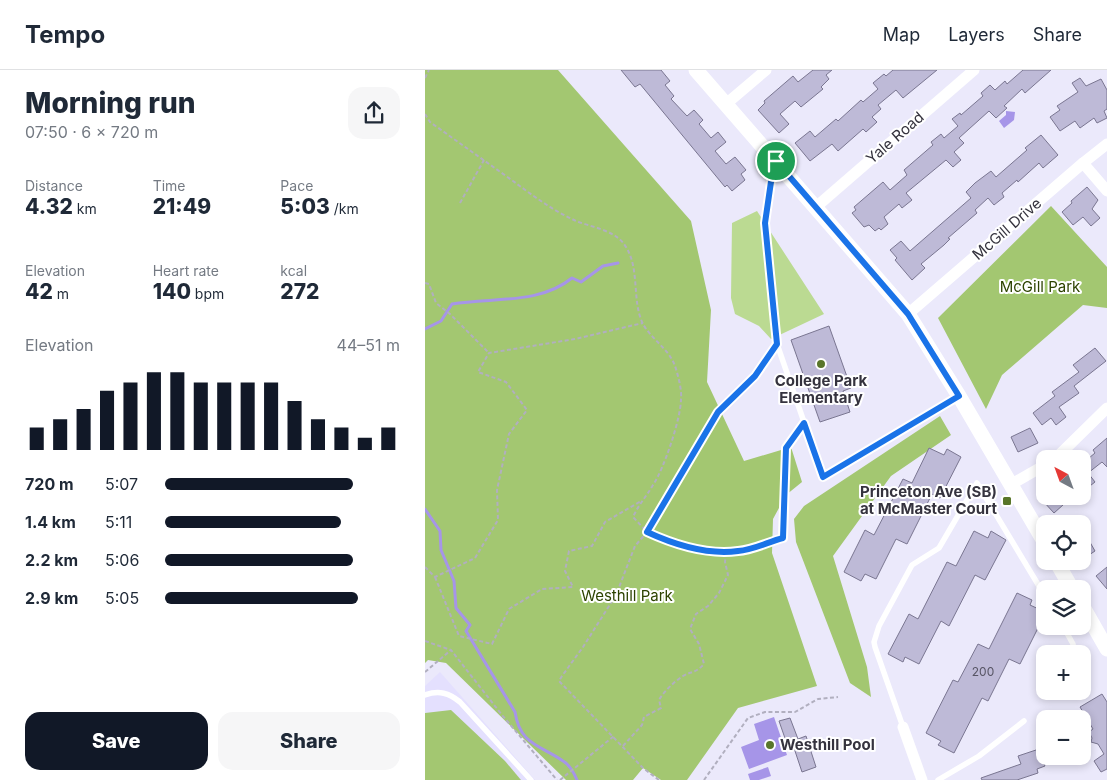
<!DOCTYPE html>
<html lang="en">
<head>
<meta charset="utf-8">
<style>
  body { margin:0; font-family:Inter,sans-serif; background:#f6f6f7; color:#1f2937; height:100vh; display:flex; flex-direction:column; font-size:19px; white-space:nowrap }
  * { box-sizing:border-box; margin:0 }
  p { font-size:16px; color:#747a83 }
  .icon { flex:none; width:28px; height:28px; fill:none; stroke:currentColor; stroke-width:2; stroke-linecap:round; stroke-linejoin:round }
  .map { position:relative; flex:1; overflow:hidden }
  .sheet { display:flex; flex-direction:column; background:#fff; width:425px }
  .sheet>* { flex:none }
  .needle { width:32px; rotate:319deg }
  .buttons { position:absolute; left:611px; top:380px; display:grid; gap:10px }
  .buttons a { display:grid; place-items:center; width:55px; height:55px; border-radius:10px; background:#fff; box-shadow:0 2px 8px #0003; font-size:25px }
  .pin { position:absolute; display:grid; place-items:center; width:42px; height:42px; color:#fff; margin:-21px; border:2px solid #fff; border-radius:50%; box-shadow:0 1px 5px #0007 }
  .round { display:grid; place-items:center; flex:none; width:52px; height:52px; border-radius:15px; background:#f6f6f7 }
  .summary { display:flex; align-items:center; justify-content:space-between; height:85px; padding:0 25px }
  h1 { font-size:28px; font-weight:800; line-height:38px }
  .stats { display:grid; grid-template-columns:repeat(3,1fr); gap:8px; height:85px; padding:5px 25px }
  .stats div { display:grid; align-content:center }
  .stats b { font-size:21px; font-weight:800 }
  .stats small { font-size:14px; font-weight:400 }
  .stats p { font-size:14px }
  .chart { height:140px; padding:10px 25px }
  .chart p { display:flex; justify-content:space-between }
  .chart svg { width:100%; height:90px; margin-top:5px; stroke:#111827; stroke-width:6 }
  .primary-button { display:flex; gap:10px; margin-top:auto; padding:10px 25px }
  .primary-button a { flex:1; height:58px; border-radius:15px; background:#111827; color:#fff; font-size:20px; font-weight:800; line-height:58px; text-align:center }
  .primary-button a+a { background:#f6f6f7; color:#1f2937 }
  ul { padding:0 25px; list-style:none; font-size:16px }
  li { display:grid; grid-template-columns:80px 60px 1fr; align-items:center; height:38px }
  li i { height:12px; border-radius:6px; background:#111827 }
  header { display:flex; align-items:center; gap:30px; box-sizing:border-box; height:70px; padding:0 25px; background:#fff; border-bottom:1px solid #e0e1e3 }
  header strong { font-size:24px }
  nav { display:flex; gap:28px; margin-inline-start:auto; font-size:18px }
  main { display:flex; flex:1; min-height:0 }
  .map>svg:first-child { display:block }
</style>
</head>
<body>
<header>
<strong>Tempo</strong>
<nav><a>Map</a><a>Layers</a><a>Share</a></nav>
</header>
<main>
<section class="sheet">
<div class="summary"><div><h1>Morning run</h1><p>07:50 · 6 × 720 m</p></div><a class="round"><svg class="icon" aria-label="share" viewBox="0 0 24 24"><path d="M12 15V3M7 8l5-5 5 5M5 13v7h14v-7"/></svg></a></div>
<div class="stats">
<div><p>Distance</p><b>4.32<small> km</small></b></div>
<div><p>Time</p><b>21:49</b></div>
<div><p>Pace</p><b>5:03<small> /km</small></b></div>
</div>
<div class="stats">
<div><p>Elevation</p><b>42<small> m</small></b></div>
<div><p>Heart rate</p><b>140<small> bpm</small></b></div>
<div><p>kcal</p><b>272</b></div>
</div>
<div class="chart"><p><span>Elevation</span>44–51 m</p>
<svg viewBox="0 0 160 44" preserveAspectRatio="none"><path d="M5 44V33M15 44V29M25 44V24M35 44V15M45 44V11M55 44V6M65 44V6M75 44V11M85 44V11M95 44V11M105 44V11M115 44V20M125 44V29M135 44V33M145 44V38M155 44V33"/></svg>
</div>
<ul>
<li><b>720 m</b>5:07<i style="width:80%"></i></li>
<li><b>1.4 km</b>5:11<i style="width:75%"></i></li>
<li><b>2.2 km</b>5:06<i style="width:80%"></i></li>
<li><b>2.9 km</b>5:05<i style="width:82%"></i></li>
</ul>
<div class="primary-button"><a>Save</a><a>Share</a></div>
</section>
<div class="map">
<svg width="682" height="710" viewBox="0 0 682 710">
  <rect width="100%" height="100%" fill="#ebe9fb"/>
  <polygon fill="#e4e0fe" points="15,602 110,710 0,710 0,616"/>
  <polygon fill="#bbda92" points="332,141 399,244 346,269 334,256 310,244 306,228 307,153"/>
  <g fill="#a3c771">
    <polygon points="0,0 133,0 266,151 286,240 282,312 319,391 366,377 377,412 361,425 348,449 347,483 392,616 313,638 262,710 236,710 218,698 208,710 141,710 21,593 3,590 0,593"/>
    <polygon points="626,136 682,197 682,238 658,235 577,305 561,339 513,248"/>
    <polygon points="515,346 526,365 466,406 408,486 442,597 446,627 425,613 371,472 369,449 379,436"/>
    <polygon points="26,640 80,691 96,710 0,710 0,643"/>
  </g>
  <g fill="#a695e8">
    <polygon points="581,41 590,42 589,50 579,58 574,51 581,45"/>
    <polygon points="349,647 362,685 324,699 316,677 334,670 329,654"/>
    <polygon points="343,697 346,706 334,710 325,710 323,704"/>
  </g>
  <g fill="none" stroke-linecap="round" stroke-linejoin="round">
    <g stroke="#a695e8" stroke-width="3">
      <path d="M 0,259 L 16,251 L 27,234 C 67,227 114,235 147,208 L 156,212 L 178,196 L 193,193"/>
      <path d="M 0,439 L 15,461 L 16,480 L 29,511 L 31,538 L 45,555 L 41,561 L 90,642 C 95,675 115,675 138,691 C 145,695 149,703 152,710"/>
    </g>
  </g>
  <g fill="#bebad7" stroke="#7a7691">
    <polygon points="196,0 236,0 245,11 240,15 249,26 246,29 262,46 269,40 278,50 274,54 286,68 293,62 301,72 290,81 301,94 310,87 321,100 316,104 320,110 307,121 302,115 300,117 215,14 210,17"/>
    <polygon points="388,0 407,0 401,5 404,9 396,17 398,19 376,37 370,31 355,44 364,54 354,63 333,40 340,33 339,31 368,6 373,12"/>
    <polygon points="468,0 512,0 478,28 471,20 453,35 456,39 447,47 452,52 441,62 438,59 413,81 407,74 385,91 370,73 385,61 390,67 411,49 413,51 436,30 438,32 453,19 448,13 459,4 461,6"/>
    <polygon points="598,0 626,0 600,23 597,19 579,36 582,38 571,48 564,41 534,68 539,73 529,82 536,90 528,97 521,90 481,123 487,130 477,138 474,134 459,147 463,154 456,160 454,158 450,161 444,155 439,157 427,143 431,140 429,137 458,112 465,120 482,105 479,100 508,75 506,72 516,64 519,68 533,56 527,49 535,43 536,45 558,26 556,23 565,15 570,20 580,11 582,14"/>
    <polygon points="655,8 661,16 676,9 682,20 682,39 679,41 682,48 672,53 669,48 655,58 650,51 635,61 625,47 635,40 632,36 653,22 647,13"/>
    <polygon points="616,65 633,85 618,98 614,93 593,112 592,110 577,123 579,127 569,135 563,128 550,140 552,143 523,168 525,169 519,175 496,194 500,198 487,210 470,190 472,188 465,180 476,171 485,181 546,128 541,122 550,113 566,101 571,107 602,80 600,78"/>
    <polygon points="662,117 673,130 667,139 675,148 666,156 658,147 648,155 637,142 647,133 646,131"/>
    <polygon points="404,256 426,318 418,321 425,342 395,352 366,270"/>
    <polygon points="670,278 681,291 649,316 654,323 634,337 641,347 631,355 626,348 617,355 608,343 630,326 627,322 654,302 648,295"/>
    <polygon points="605,358 613,373 593,382 586,367"/>
    <polygon points="682,368 682,397 677,392 663,403 670,412 661,419 658,415 658,393 670,383 668,380"/>
    <polygon points="504,378 519,385 522,379 536,387 515,428 507,424 482,474 471,469 451,509 440,504 436,511 419,502 440,460 449,465 478,409 487,413"/>
    <polygon points="624,426 648,426 629,443 618,431"/>
    <polygon points="658,460 670,481 658,489"/>
    <polygon points="549,461 563,468 566,461 581,470 560,510 550,505 524,556 516,551 494,594 480,587 478,592 463,584 484,544 493,549 522,492 531,496"/>
    <polygon points="682,497 682,519 671,506"/>
    <polygon points="592,523 607,530 605,535 620,542 620,544 595,594 584,589 563,631 557,628 529,683 513,675 516,671 501,663 528,610 533,612 553,574 564,579"/>
    <polygon points="677,624 682,632 682,699 676,702 669,691 679,684 673,674 666,672 667,668 664,662 668,659 655,637"/>
    <polygon points="365,648 373,669 381,666 391,697 377,702 367,672 362,674 354,651"/>
    <polygon points="614,679 617,686 638,686 638,690 619,694 620,696 612,699 613,703 592,710 557,710 556,708 596,694 593,686"/>
  </g>
  <g fill="none" stroke-linecap="round" stroke-linejoin="round">
    <g stroke="#b1afbf" stroke-width="2" stroke-dasharray="4 2.5" stroke-linecap="butt">
      <polyline points="0,8 4,0"/>
      <path d="M 0,44 L 5,52 C 33,72 60,91 88,111 C 107,125 127,140 149,150 C 164,157 188,159 199,174 C 216,197 206,230 218,254 C 227,270 244,279 250,296 C 253,305 257,320 256,329 C 256,348 239,399 228,415 C 221,427 214,434 208,447 L 222,462 L 241,471 L 291,483 L 315,481 L 358,468 L 361,378 L 373,361"/>
      <polyline points="346,107 340,153 351,266"/>
      <polyline points="35,133 59,90"/>
      <polyline points="0,213 4,214 11,233 25,244 64,283"/>
      <polyline points="0,497 10,507 50,488 73,450 72,420 84,364 102,340 81,312 53,302 64,283 150,269 218,253"/>
      <polyline points="10,507 34,566 67,574 84,539 117,519 148,517 140,501 144,481 167,476 180,452 216,431"/>
      <polyline points="0,571 26,580 77,645 132,710"/>
      <polyline points="0,602 26,580"/>
      <path d="M 198,676 L 217,655 L 219,647 L 236,638 L 234,630 C 239,621 249,612 258,606 C 267,601 271,603 279,594 L 274,574 L 265,559 L 271,544 L 283,536 L 294,523 L 303,505 L 300,492 L 301,482"/>
      <polyline points="135,710 189,666"/>
      <polyline points="234,710 218,698 134,611 137,606 158,577 191,525 210,476 222,462 293,342 330,306 346,282"/>
      <polyline points="279,710 323,648 340,642 370,642 393,629 413,627"/>
    </g>
    <g stroke="#fff" stroke-width="5.5">
      <polyline points="352,274 398,407 532,327"/>
      <polyline points="638,556 648,574"/>
      <path d="M 0,625 C 14,620 24,623 35,632 L 106,710"/>
      <polyline points="478,657 450,577 449,572 454,556 487,495 514,478 552,413 620,526"/>
      <polyline points="513,710 554,686 599,651"/>
    </g>
    <g stroke="#fff" stroke-width="11">
      <polyline points="301,34 341,0"/>
      <polyline points="658,93 682,121"/>
      <polyline points="391,137 549,0"/>
      <polyline points="483,244 658,93 682,74"/>
      <polyline points="630,389 682,338"/>
      <polyline points="585,415 620,395"/>
      <polyline points="478,657 497,710"/>
    </g>
    <g stroke="#fff" stroke-width="15">
      <polyline points="271,0 483,244 534,326 620,473"/>
      <polyline points="631,491 647,519"/>
      <polyline points="658,537 682,579"/>
    </g>
  </g>
  <g fill="none" stroke-linecap="round" stroke-linejoin="round">
    <g stroke="#fff" stroke-width="10">
      <path id="route" d="M 351,91 L 483,244 L 534,326 L 398,407 L 379,353 L 361,378 L 358,468 C 343,472 328,480 313,481 C 283,485 248,474 222,462 L 293,342 L 330,306 L 352,274 L 340,153 L 348,98 Z"/>
    </g>
    <use href="#route" stroke="#1a73e8" stroke-width="6"/>
  </g>
  <g fill="#59762a" stroke="#fff" stroke-width="2">
    <circle cx="396" cy="294" r="5"/>
    <rect x="577" y="426" width="10" height="10" rx="2.5"/>
    <circle cx="345" cy="675" r="5"/>
  </g>
  <g text-anchor="middle" stroke-width="4" stroke-linejoin="round" paint-order="stroke">
    <g font-size="12" fill="#575564">
      <text x="558" y="606">200</text>
    </g>
    <g font-size="15" fill="#35333e" stroke="#fff">
      <text transform="translate(470 68) rotate(-41)" y="5">Yale Road</text>
      <text transform="translate(582 159) rotate(-41)" y="5">McGill Drive</text>
    </g>
    <g font-size="15" fill="#2d4301" stroke="#fff">
      <text x="615" y="222">McGill Park</text>
      <text x="202" y="531">Westhill Park</text>
    </g>
    <g font-size="15" font-weight="bold" fill="#35333e" stroke="#fff">
      <text x="396" y="316">College Park<tspan x="396" dy="17">Elementary</tspan></text>
      <text x="572" y="427" text-anchor="end">Princeton Ave (SB)<tspan x="572" dy="17">at McMaster Court</tspan></text>
      <text x="355" y="680" text-anchor="start">Westhill Pool</text>
    </g>
  </g>
</svg>
<div class="buttons">
<a><svg class="needle" viewBox="-14 -14 28 28"><path d="M0-13l5 13h-10z" fill="#e53935"/><path d="M0 13l5-13h-10z" fill="#747a83"/></svg></a>
<a><svg class="icon" aria-label="locate" viewBox="0 0 24 24"><circle cx="12" cy="12" r="6"/><path d="M12 2v4M12 18v4M2 12h4M18 12h4"/></svg></a>
<a><svg class="icon" aria-label="layers" viewBox="0 0 24 24"><path d="M12 4l9 5-9 5-9-5zM3 14l9 5 9-5"/></svg></a>
<a>+</a>
<a>−</a>
</div>
<div class="pin" style="left:351px;top:91px;background:#1e9e55"><svg class="icon" aria-label="arrive" viewBox="0 0 24 24"><path d="M6 21V4h12l-3 4 3 4H6"/></svg></div>
</div>
</main>
</body>
</html>
